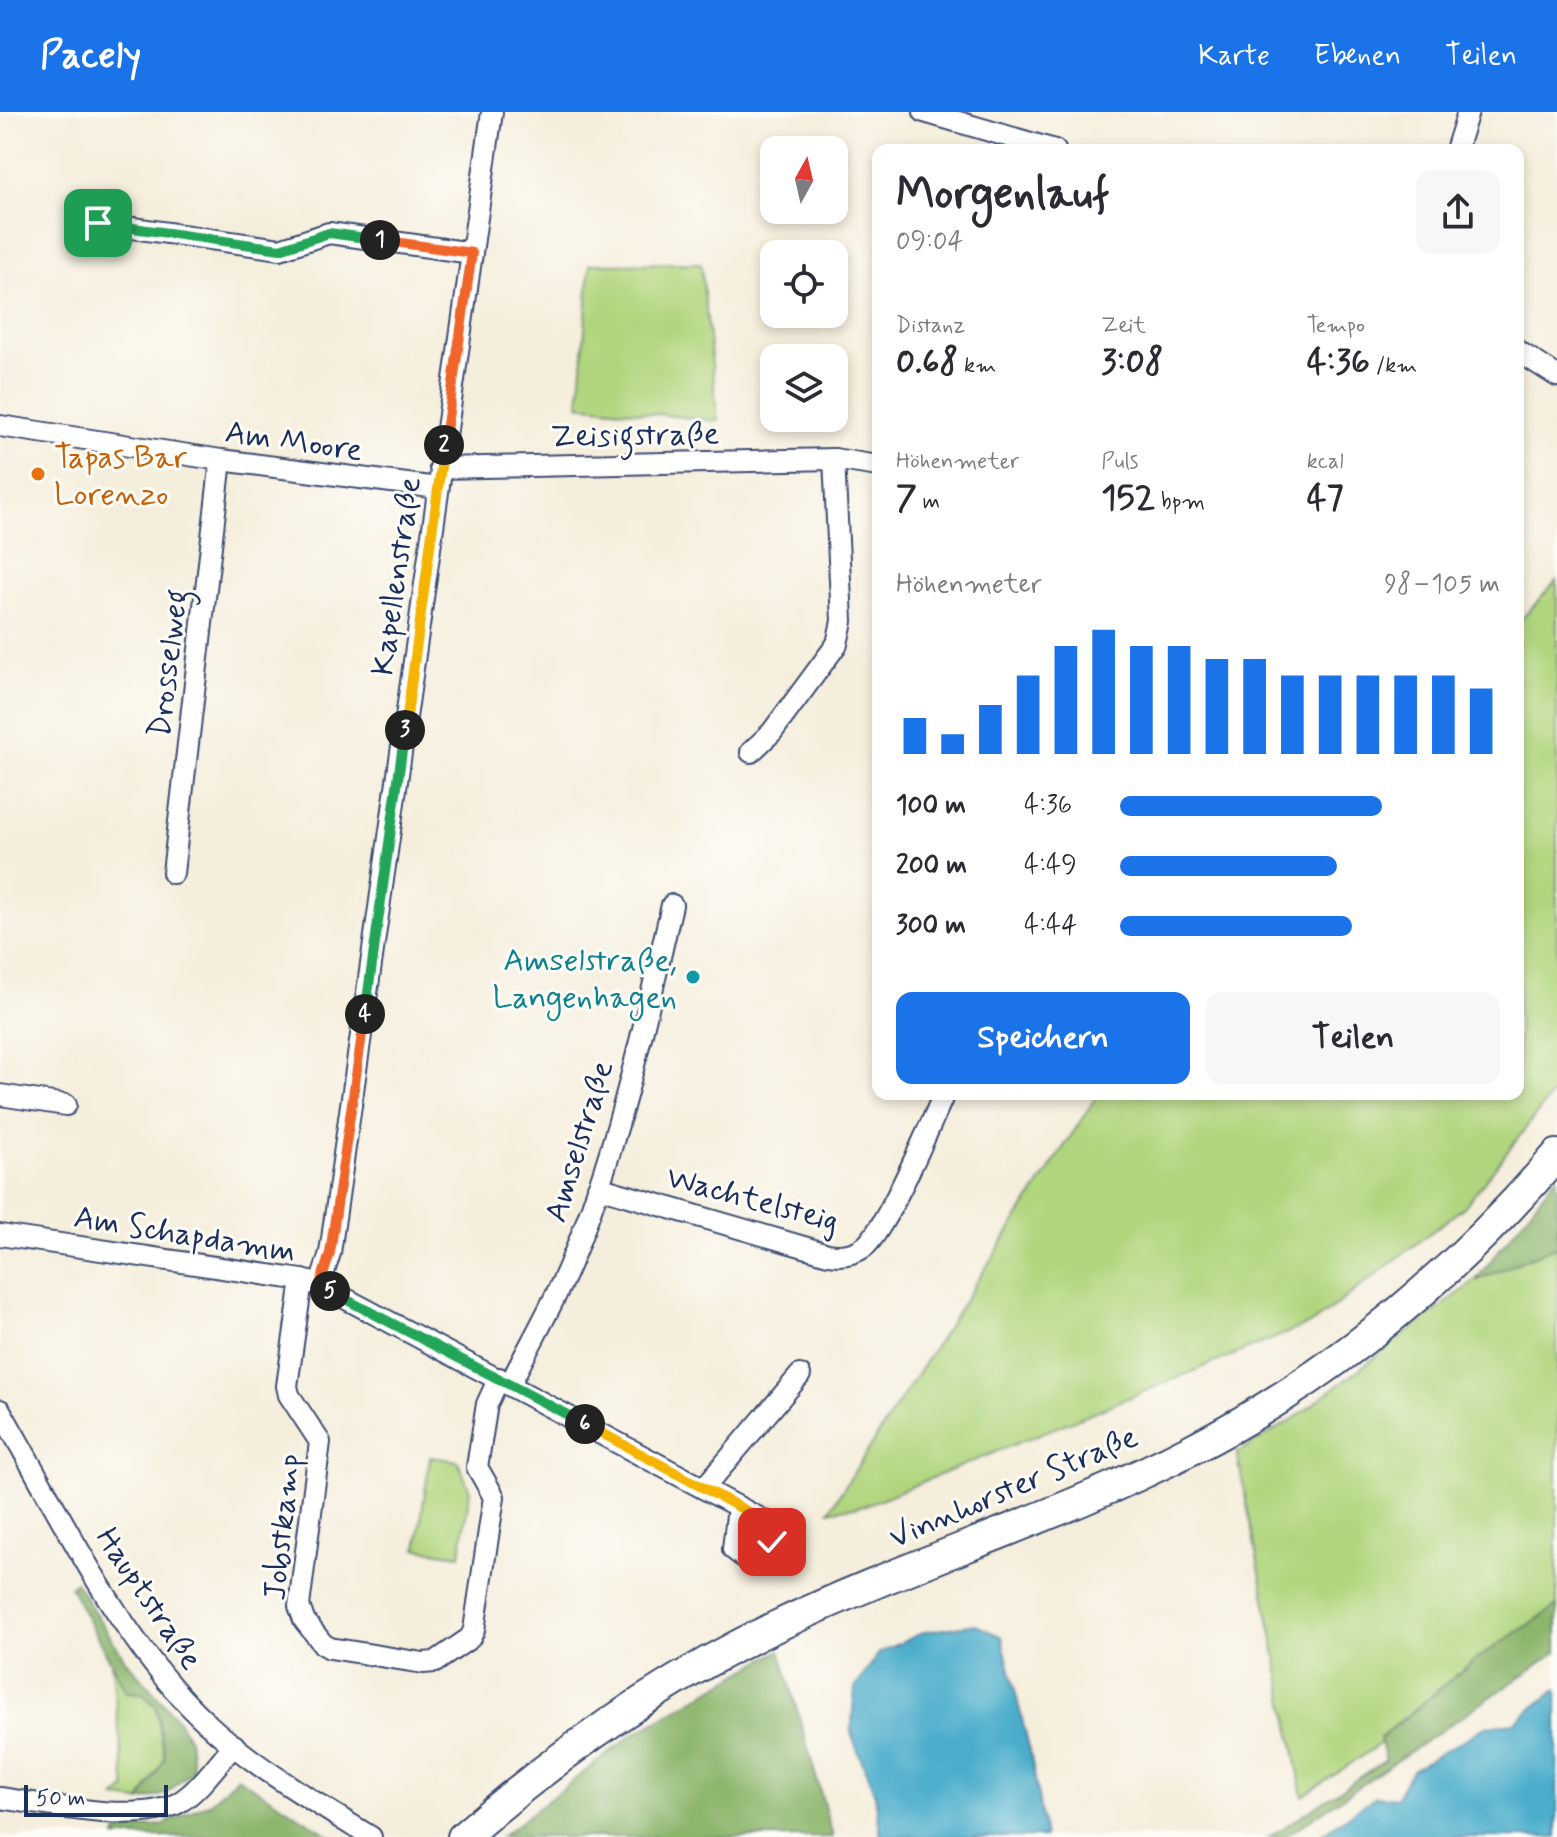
<!DOCTYPE html>
<html lang="de">
<head>
<meta charset="utf-8">
<style>
  body { margin:0; font-family:Mynerve,sans-serif; background:#f7f7f7; color:#2b2b33; height:100vh; display:flex; flex-direction:column; font-size:30px; white-space:nowrap }
  * { box-sizing:border-box; margin:0 }
  p { font-size:26px; color:#7c7c81 }
  .icon { flex:none; width:44px; height:44px; fill:none; stroke:currentColor; stroke-width:2; stroke-linecap:round; stroke-linejoin:round }
  .map { position:relative; flex:1; overflow:hidden }
  .drawer { position:absolute; left:872px; top:32px; width:652px; height:956px; display:flex; flex-direction:column; background:#fff; border-radius:16px; box-shadow:0 4px 12px #0003 }
  .drawer>* { flex:none }
  .needle { width:52px; rotate:8deg }
  .buttons { position:absolute; left:760px; top:24px; display:grid; gap:16px }
  .buttons a { display:grid; place-items:center; width:88px; height:88px; border-radius:16px; background:#fff; box-shadow:0 4px 12px #0003; font-size:40px }
  .scale { position:absolute; left:24px; bottom:20px; width:144px; box-sizing:border-box; padding-left:8px; border:4px solid #1b2f5e; border-top:0; font-size:22px; line-height:28px; white-space:nowrap; color:#1b2f5e; -webkit-text-stroke:6px #fdfcf7; paint-order:stroke }
  .pin { position:absolute; display:grid; place-items:center; width:68px; height:68px; color:#fff; margin:-34px; border-radius:16px; box-shadow:0 4px 12px #0006 }
  .km { position:absolute; width:40px; height:40px; margin:-20px; border-radius:50%; background:#222; color:#fff; font-size:22px; line-height:40px; text-align:center }
  .round { display:grid; place-items:center; flex:none; width:84px; height:84px; border-radius:16px; background:#f7f7f7 }
  .head { display:flex; align-items:center; justify-content:space-between; height:136px; padding:0 24px }
  h1 { font-size:44px; font-weight:800; line-height:60px }
  .metrics { display:grid; grid-template-columns:repeat(3,1fr); gap:12px; height:136px; padding:8px 24px }
  .metrics div { display:grid; align-content:center }
  .metrics b { font-size:34px; font-weight:800 }
  .metrics small { font-size:22px; font-weight:400 }
  .metrics p { font-size:22px }
  .chart { height:224px; padding:16px 24px }
  .chart p { display:flex; justify-content:space-between }
  .chart svg { width:100%; height:144px; margin-top:8px; stroke:#1a73e8; stroke-width:6 }
  .primary-button { display:flex; gap:16px; margin-top:auto; padding:16px 24px }
  .primary-button a { flex:1; height:92px; border-radius:16px; background:#1a73e8; color:#fff; font-size:32px; font-weight:800; line-height:92px; text-align:center }
  .primary-button a+a { background:#f7f7f7; color:#2b2b33 }
  ul { padding:0 24px; list-style:none; font-size:26px }
  li { display:grid; grid-template-columns:128px 96px 1fr; align-items:center; height:60px }
  li i { height:20px; border-radius:10px; background:#1a73e8 }
  header { display:flex; align-items:center; gap:48px; box-sizing:border-box; height:112px; padding:0 40px; background:#1a73e8; color:#fff }
  header strong { font-size:38px }
  nav { display:flex; gap:44px; margin-inline-start:auto; font-size:28px }
  .map>svg:first-child { display:block }
</style>
</head>
<body>
<header>
<strong>Pacely</strong>
<nav><a>Karte</a><a>Ebenen</a><a>Teilen</a></nav>
</header>
<div class="map">
<svg width="1557" height="1725" viewBox="0 0 1557 1725">
  <rect width="100%" height="100%" fill="#fdfcf7"/>
  <filter id="ink" filterUnits="userSpaceOnUse"><feTurbulence type="fractalNoise" baseFrequency=".0125" numOctaves="2"/><feDisplacementMap in="SourceGraphic" scale="16" xChannelSelector="R" yChannelSelector="G"/><feConvolveMatrix kernelMatrix="1 2 1 2 8 2 1 2 1" color-interpolation-filters="sRGB"/></filter>
  <filter id="wash" filterUnits="userSpaceOnUse"><feTurbulence type="fractalNoise" baseFrequency=".006" numOctaves="4" result="noise"/><feDisplacementMap in="SourceGraphic" scale="32" xChannelSelector="R" yChannelSelector="G"/><feGaussianBlur stdDeviation="1.8" result="paint"/><feColorMatrix in="noise" values="0 0 0 0 0 0 0 0 0 0 0 0 0 0 0 0 0 1.4 0 .05"/><feComposite in="paint" operator="in"/></filter>
  <g filter="url(#wash)">
    <rect width="100%" height="100%" fill="#f5eedc"/>
    <g fill="#b1d57d" stroke="#66826e" stroke-width="2">
      <polygon points="701,151 718,309 579,293 590,152"/>
      <polygon points="1557,468 1557,976 1464,1095 1314,1210 866,1393 829,1399 1098,982 1518,982 1518,511"/>
      <polygon points="1557,1134 1557,1494 1472,1550 1380,1626 1381,1631 1303,1684 1237,1341 1295,1306 1475,1169"/>
      <polygon points="430,1345 458,1349 470,1379 460,1443 417,1437"/>
      <polygon points="111,1551 126,1580 142,1581 156,1594 165,1646 140,1689 115,1686 126,1677"/>
    </g>
    <g fill="#8cb66c" stroke="#547265" stroke-width="2">
      <polygon points="1557,1064 1557,1134 1475,1169"/>
      <polygon points="75,1470 126,1549 177,1607 189,1627 193,1658 166,1682 140,1689 165,1646 156,1594 142,1581 127,1580 70,1475"/>
      <polygon points="1557,1494 1557,1540 1284,1725 1269,1725 1386,1648 1380,1627 1472,1550"/>
      <polygon points="780,1538 833,1725 501,1725 632,1623"/>
      <polygon points="237,1665 332,1725 116,1725 118,1719 162,1713 210,1691"/>
    </g>
    <g fill="#4cadcb" stroke="#346e94" stroke-width="2">
      <polygon points="975,1512 1002,1525 1031,1644 1045,1725 881,1725 875,1683 851,1621 855,1576 879,1541 924,1520"/>
      <polygon points="1557,1577 1557,1725 1318,1725 1376,1684 1396,1686 1412,1658 1487,1614 1514,1611"/>
    </g>
  </g>
  <g filter="url(#ink)">
    <g fill="none" stroke-linecap="round" stroke-linejoin="round">
      <g stroke="#3c4c71" stroke-width="24">
        <g id="street">
          <polyline points="924,0 1055,38"/>
          <polyline points="1456,38 1468,0"/>
          <polyline points="82,96 98,111 280,137 329,121 472,141"/>
          <polyline points="1518,239 1557,264"/>
          <polyline points="0,314 221,348 438,376"/>
          <polyline points="440,356 834,347 878,354"/>
          <polyline points="751,640 772,620 837,532 842,509 834,347"/>
          <polyline points="173,761 221,348"/>
          <polyline points="0,983 66,993"/>
          <path d="M 598,1075 L 828,1142 C 840,1144 853,1143 864,1135 C 885,1120 931,1011 944,982"/>
          <polyline points="0,1123 302,1168 320,1173 765,1409 772,1430 742,1444 733,1437 738,1395"/>
          <polyline points="302,1168 287,1274 289,1283 320,1330 299,1494 304,1508 323,1532 330,1536 423,1551 435,1550 470,1526 474,1518 494,1385 477,1355 487,1292 499,1266"/>
          <polyline points="320,1173 330,1141 492,0"/>
          <path d="M 510,1272 C 530,1232 553,1193 570,1152 C 618,1037 644,914 672,793"/>
          <path d="M 0,1298 C 54,1391 109,1506 181,1585 C 233,1643 305,1684 371,1725"/>
          <polyline points="704,1376 800,1263"/>
          <path d="M 0,1686 C 46,1692 137,1713 178,1691 C 200,1678 217,1652 234,1633"/>
        </g>
      </g>
      <g stroke="#3c4c71" stroke-width="34">
        <path id="secondary" d="M 463,1725 C 559,1641 661,1569 777,1514 C 913,1449 1059,1406 1192,1337 C 1334,1264 1454,1163 1557,1043"/>
      </g>
      <use href="#street" stroke="#fff" stroke-width="20"/>
      <use href="#secondary" stroke="#fff" stroke-width="30"/>
    </g>
  </g>
  <g fill="none" stroke-linecap="round" stroke-linejoin="round" filter="url(#ink)">
    <g stroke="#fff" stroke-width="16">
      <polyline id="split-1" points="98,111 280,137 329,121 380,128"/>
    </g>
    <g stroke="#fff" stroke-width="16">
      <polyline id="split-2" points="380,128 472,141 444,333"/>
    </g>
    <g stroke="#fff" stroke-width="16">
      <polyline id="split-3" points="405,618 444,333"/>
    </g>
    <g stroke="#fff" stroke-width="16">
      <polyline id="split-4" points="365,902 405,618"/>
    </g>
    <g stroke="#fff" stroke-width="16">
      <polyline id="split-5" points="330,1179 320,1173 330,1141 365,902"/>
    </g>
    <g stroke="#fff" stroke-width="16">
      <polyline id="split-6" points="330,1179 585,1312"/>
    </g>
    <g stroke="#fff" stroke-width="16">
      <polyline id="split-7" points="585,1312 765,1409 772,1430"/>
    </g>
    <use href="#split-1" stroke="#22a559" stroke-width="10"/>
    <use href="#split-2" stroke="#f0652b" stroke-width="10"/>
    <use href="#split-3" stroke="#f5b400" stroke-width="10"/>
    <use href="#split-4" stroke="#22a559" stroke-width="10"/>
    <use href="#split-5" stroke="#f0652b" stroke-width="10"/>
    <use href="#split-6" stroke="#22a559" stroke-width="10"/>
    <use href="#split-7" stroke="#f5b400" stroke-width="10"/>
  </g>
  <circle fill="#e8710a" stroke="#fdfcf7" stroke-width="3" cx="38" cy="362" r="8"/>
  <circle fill="#0f9aa8" stroke="#fdfcf7" stroke-width="3" cx="693" cy="865" r="8"/>
  <g text-anchor="middle" stroke-width="6" stroke-linejoin="round" paint-order="stroke">
    <g font-size="32" fill="#1b2f5e" stroke="#fdfcf7">
      <text transform="translate(635 322) rotate(-1)" y="11">Zeisigstraße</text>
      <text transform="translate(294 328) rotate(8)" y="11">Am Moore</text>
      <text transform="translate(395 464) rotate(-82)" y="11">Kapellenstraße</text>
      <text transform="translate(167 551) rotate(-83)" y="11">Drosselweg</text>
      <text transform="translate(578 1029) rotate(-73)" y="11">Amselstraße</text>
      <text transform="translate(753 1086) rotate(15)" y="11">Wachtelsteig</text>
      <text transform="translate(185 1121) rotate(9)" y="11">Am Schapdamm</text>
      <text transform="translate(1013 1374) rotate(-23)" y="11">Vinnhorster Straße</text>
      <text transform="translate(281 1415) rotate(-84)" y="11">Jobstkamp</text>
      <text transform="translate(150 1486) rotate(56)" y="11">Hauptstraße</text>
    </g>
    <g font-size="32" fill="#c56008" stroke="#fdfcf7" text-anchor="start">
      <text x="54" y="355">Tapas Bar<tspan x="54" dy="37">Lorenzo</tspan></text>
    </g>
    <g font-size="32" fill="#0d838f" stroke="#fdfcf7" text-anchor="end">
      <text x="677" y="858">Amselstraße,<tspan x="677" dy="37">Langenhagen</tspan></text>
    </g>
  </g>
</svg>
<div class="buttons">
<a><svg class="needle" viewBox="-14 -14 28 28"><path d="M0-13l5 13h-10z" fill="#e53935"/><path d="M0 13l5-13h-10z" fill="#7c7c81"/></svg></a>
<a><svg class="icon" aria-label="locate" viewBox="0 0 24 24"><circle cx="12" cy="12" r="6"/><path d="M12 2v4M12 18v4M2 12h4M18 12h4"/></svg></a>
<a><svg class="icon" aria-label="layers" viewBox="0 0 24 24"><path d="M12 4l9 5-9 5-9-5zM3 14l9 5 9-5"/></svg></a>
</div>
<div class="scale">50 m</div>
<div class="pin" style="left:98px;top:111px;background:#1e9e55"><svg class="icon" aria-label="arrive" viewBox="0 0 24 24"><path d="M6 21V4h12l-3 4 3 4H6"/></svg></div>
<div class="pin" style="left:772px;top:1430px;background:#d93025"><svg class="icon" aria-label="check" viewBox="0 0 24 24"><path d="M5 12l5 5 9-10"/></svg></div>
<b class="km" style="left:380px;top:128px">1</b>
<b class="km" style="left:444px;top:333px">2</b>
<b class="km" style="left:405px;top:618px">3</b>
<b class="km" style="left:365px;top:902px">4</b>
<b class="km" style="left:330px;top:1179px">5</b>
<b class="km" style="left:585px;top:1312px">6</b>
<section class="drawer">
<div class="head"><div><h1>Morgenlauf</h1><p>09:04</p></div><a class="round"><svg class="icon" aria-label="share" viewBox="0 0 24 24"><path d="M12 15V3M7 8l5-5 5 5M5 13v7h14v-7"/></svg></a></div>
<div class="metrics">
<div><p>Distanz</p><b>0.68<small> km</small></b></div>
<div><p>Zeit</p><b>3:08</b></div>
<div><p>Tempo</p><b>4:36<small> /km</small></b></div>
</div>
<div class="metrics">
<div><p>Höhenmeter</p><b>7<small> m</small></b></div>
<div><p>Puls</p><b>152<small> bpm</small></b></div>
<div><p>kcal</p><b>47</b></div>
</div>
<div class="chart"><p><span>Höhenmeter</span>98–105 m</p>
<svg viewBox="0 0 160 44" preserveAspectRatio="none"><path d="M5 44V33M15 44V38M25 44V29M35 44V20M45 44V11M55 44V6M65 44V11M75 44V11M85 44V15M95 44V15M105 44V20M115 44V20M125 44V20M135 44V20M145 44V20M155 44V24"/></svg>
</div>
<ul>
<li><b>100 m</b>4:36<i style="width:69%"></i></li>
<li><b>200 m</b>4:49<i style="width:57%"></i></li>
<li><b>300 m</b>4:44<i style="width:61%"></i></li>
</ul>
<div class="primary-button"><a>Speichern</a><a>Teilen</a></div>
</section>
</div>
</body>
</html>
